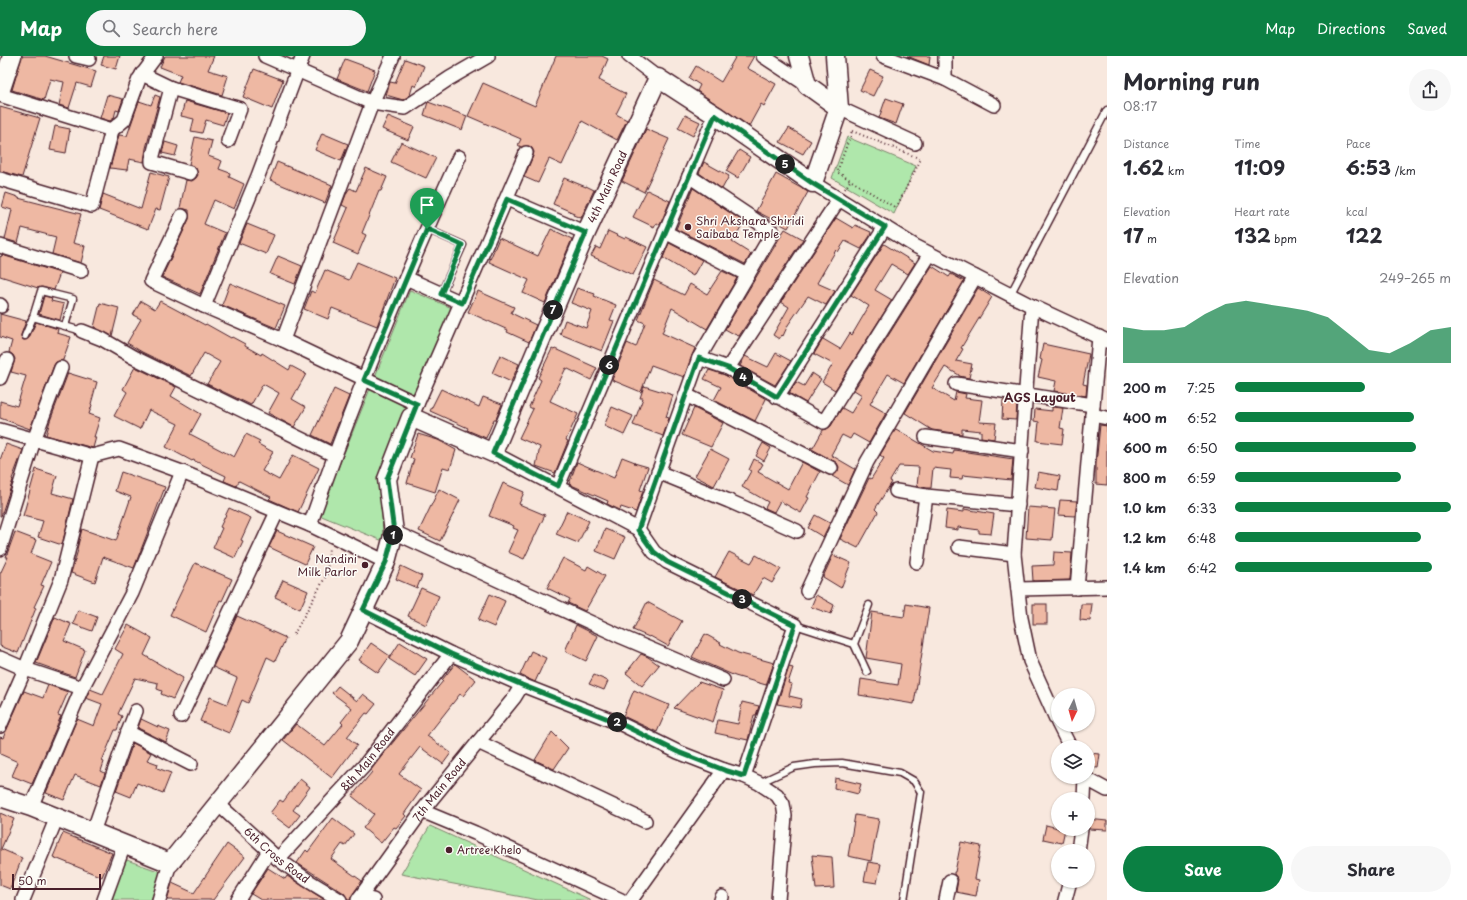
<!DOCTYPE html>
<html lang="en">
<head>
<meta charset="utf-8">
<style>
  body { margin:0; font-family:"Playpen Sans",sans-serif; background:#f7f7f7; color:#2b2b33; height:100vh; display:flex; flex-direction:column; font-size:15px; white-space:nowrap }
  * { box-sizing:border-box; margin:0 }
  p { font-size:13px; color:#7c7c81 }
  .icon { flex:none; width:22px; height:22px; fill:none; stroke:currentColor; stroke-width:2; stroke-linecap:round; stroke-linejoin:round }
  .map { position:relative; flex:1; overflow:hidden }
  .panel { display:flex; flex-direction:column; background:#fff; width:360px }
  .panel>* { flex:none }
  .needle { width:26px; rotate:185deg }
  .fabs { position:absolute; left:1051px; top:632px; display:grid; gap:8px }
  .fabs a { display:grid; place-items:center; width:44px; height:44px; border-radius:50%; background:#fff; box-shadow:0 1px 3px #0004; font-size:20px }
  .scale { position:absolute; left:12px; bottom:10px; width:89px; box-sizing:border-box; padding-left:4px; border:2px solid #4a1f2b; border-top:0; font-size:11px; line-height:14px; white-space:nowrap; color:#4a1f2b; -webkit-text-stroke:3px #fdfcf7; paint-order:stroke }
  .pin { position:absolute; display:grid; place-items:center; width:34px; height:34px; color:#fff; margin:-41px -17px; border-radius:50% 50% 50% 0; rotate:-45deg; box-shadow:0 0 4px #0007 }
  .pin .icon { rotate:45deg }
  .km { position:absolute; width:20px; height:20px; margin:-10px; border-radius:50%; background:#222; color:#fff; font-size:11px; line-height:20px; text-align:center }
  .round { display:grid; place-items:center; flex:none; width:42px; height:42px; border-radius:21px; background:#f7f7f7 }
  .head { display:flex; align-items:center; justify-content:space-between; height:68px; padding:0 16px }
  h1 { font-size:22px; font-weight:700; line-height:30px }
  .metrics { display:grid; grid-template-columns:repeat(3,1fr); gap:6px; height:68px; padding:4px 16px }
  .metrics div { display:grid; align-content:center }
  .metrics b { font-size:20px; font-weight:700 }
  .metrics small { font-size:11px; font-weight:400 }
  .metrics p { font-size:11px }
  .chart { height:112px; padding:8px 16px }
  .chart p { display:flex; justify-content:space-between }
  .chart svg { width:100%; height:72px; margin-top:4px; fill:#0b8043; opacity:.7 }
  .button { display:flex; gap:8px; margin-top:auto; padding:8px 16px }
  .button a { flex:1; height:46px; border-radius:24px; background:#0b8043; color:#fff; font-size:16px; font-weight:700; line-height:46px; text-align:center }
  .button a+a { background:#f7f7f7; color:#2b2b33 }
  ul { padding:0 16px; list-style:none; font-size:13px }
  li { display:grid; grid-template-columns:64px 48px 1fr; align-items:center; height:30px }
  li i { height:10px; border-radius:5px; background:#0b8043 }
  header { display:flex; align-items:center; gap:24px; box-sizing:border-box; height:56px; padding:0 20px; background:#0b8043; color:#fff }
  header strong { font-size:19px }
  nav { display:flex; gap:22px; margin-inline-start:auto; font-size:14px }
  .search { width:280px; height:36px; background:#f7f7f7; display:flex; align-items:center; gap:10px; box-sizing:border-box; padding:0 14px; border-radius:22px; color:#7c7c81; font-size:15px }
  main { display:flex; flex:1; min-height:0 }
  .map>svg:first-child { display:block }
</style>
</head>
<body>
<header>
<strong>Map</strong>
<div class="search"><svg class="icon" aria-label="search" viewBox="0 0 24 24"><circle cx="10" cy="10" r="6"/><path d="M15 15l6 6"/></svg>Search here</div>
<nav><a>Map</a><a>Directions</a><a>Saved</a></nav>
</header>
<main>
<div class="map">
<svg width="1107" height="844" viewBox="0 0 1107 844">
  <rect width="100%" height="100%" fill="#f8e8de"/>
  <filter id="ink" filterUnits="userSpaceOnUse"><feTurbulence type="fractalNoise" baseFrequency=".025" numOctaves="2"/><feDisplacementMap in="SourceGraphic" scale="8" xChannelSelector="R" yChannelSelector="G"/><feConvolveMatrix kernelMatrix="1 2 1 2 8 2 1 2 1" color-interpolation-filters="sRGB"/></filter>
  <g filter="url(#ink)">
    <g fill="#afe7ab" stroke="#7c836b">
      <polygon points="847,81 916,110 894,158 832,122"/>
      <polygon points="410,234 452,252 381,422 383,485 319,459"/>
      <polygon points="430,770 591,844 538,844 401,818"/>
      <polygon points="124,803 161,816 151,844 109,844"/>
    </g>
    <g fill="#eeb8a3" stroke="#4a1f2b">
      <polygon points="22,0 45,0 96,15 91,31 77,27 69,52 59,49 64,26 50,23 44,44 12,34"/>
      <polygon points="104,0 120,0 116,13 101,9"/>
      <polygon points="165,0 214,0 208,14 228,20 222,39 178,26 181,19 160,11"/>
      <polygon points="556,0 602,0 608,3 599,24 626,38 616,58 627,64 617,84 582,65 562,109 549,103 538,127 524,121 533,100 534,96 532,92 529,90 521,91 518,89 521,83 468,60 483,27 535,50"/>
      <polygon points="736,0 754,0 747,12 776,28 764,50 761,48 749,70 697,35 700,29 689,22 696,10 721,26"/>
      <polygon points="907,0 930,0 929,9"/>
      <polygon points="345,3 375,14 367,35 337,23"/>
      <polygon points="405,3 424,10 416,31 413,29 410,39 403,44 386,39 390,26 395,27"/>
      <polygon points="254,13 283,24 272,53 243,41"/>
      <polygon points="870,14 883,20 873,40 860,34"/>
      <polygon points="107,39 123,43 119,55 116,54 114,62 110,65 100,62"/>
      <polygon points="155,39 160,41 146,92 144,106 129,103 127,114 110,112 119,79 127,80 139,45 151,49"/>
      <polygon points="886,42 903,48 896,68 879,62"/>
      <polygon points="185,45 227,57 223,69 206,64 202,77 191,75 194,63 181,60"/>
      <polygon points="428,46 467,60 462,74 424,59"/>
      <polygon points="0,51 40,62 22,121 0,115"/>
      <polygon points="685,59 700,66 693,80 678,72"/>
      <polygon points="388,60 414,71 408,84 382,73"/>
      <polygon points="55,70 70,73 66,97 50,94"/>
      <polygon points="789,72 811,85 803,98 780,86"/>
      <polygon points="646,73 669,83 644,136 622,125"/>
      <polygon points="322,77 348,88 341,105 315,94"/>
      <polygon points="195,81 212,85 208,100 222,105 219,113 230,117 229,121 244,128 234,153 214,144 204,168 225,177 200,238 162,221 189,163 189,154 180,152 186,124 192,125 196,122 198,119 196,112 189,108"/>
      <polygon points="165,86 178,90 175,100 162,97"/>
      <polygon points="401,86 436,102 426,122 391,106"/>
      <polygon points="739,94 750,101 738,122 726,115"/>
      <polygon points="277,106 332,129 325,147 270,124"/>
      <polygon points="704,106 729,120 722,133 699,117"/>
      <polygon points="366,112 387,121 381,135 379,135 362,177 366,179 358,198 333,187 348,152 342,149 347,136 350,132 356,135"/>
      <polygon points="151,116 169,121 160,154 156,153 148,173 99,154 103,138 141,153"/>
      <polygon points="776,118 808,136 788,172 756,155"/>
      <polygon points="564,122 586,131 586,130 594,134 581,162 573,159 574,157 553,148"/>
      <polygon points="693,132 744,166 732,186 751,198 745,208 676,173"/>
      <polygon points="647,134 670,145 660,169 656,167 654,171 633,161"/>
      <polygon points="6,137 18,141 18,142 81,158 73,187 85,190 81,207 52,198 56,181 22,172 18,187 5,183 12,154 2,151"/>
      <polygon points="836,162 853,172 855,169 871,176 870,180 861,193 845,185 838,196 836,194 817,227 835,235 826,249 808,240 788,269 783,280 782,279 779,283 773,279 789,251 781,246"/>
      <polygon points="247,168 274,179 266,198 239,187"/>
      <polygon points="551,173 572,183 545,247 523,237 529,224 489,206 499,182 538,200"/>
      <polygon points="785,173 803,183 739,280 734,278 725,273"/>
      <polygon points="608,175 625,183 626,181 647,191 633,219 591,200 596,191 600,193"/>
      <polygon points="669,187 702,204 693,220 663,202"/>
      <polygon points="884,188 915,207 908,218 891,208 875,234 892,244 835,334 822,326 833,308 814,298 823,283 840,293 850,277 852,279 869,250 851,239"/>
      <polygon points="2,199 60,217 54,234 42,231 38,232 0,220 0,200 1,201"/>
      <polygon points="278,200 302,210 295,228 270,218"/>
      <polygon points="357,206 395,222 377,270 332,252 328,263 304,253 311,235 315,237 325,214 349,224"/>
      <polygon points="932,210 949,221 951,218 964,225 904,327 888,318 870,348 886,357 869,387 853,378 850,383 842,379 831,399 855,413 848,429 832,420 838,415 839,411 837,407 810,392 811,391 813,392 823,374 827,373 831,370 842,352 851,357 862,339 854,334"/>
      <polygon points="722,215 737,222 707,273 672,252 662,277 695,292 684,321 651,309 641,336 612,324 627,287 636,291 645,267 638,264 654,224 684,239 690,228 707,238"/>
      <polygon points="230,227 285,250 276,272 222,249"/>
      <polygon points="577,232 595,238 594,240 616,249 610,264 614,265 602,295 560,278 565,264 586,272 592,255 571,247"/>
      <polygon points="978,232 992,241 961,292 963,293 956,305 972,308 969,322 959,320 959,319 945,311 932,332 954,345 956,336 966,338 965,342 982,344 979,366 996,367 994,383 981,381 981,375 962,373 962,378 932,374 905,357"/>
      <polygon points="478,235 514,251 511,257 536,269 529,286 507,276 508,274 468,256"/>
      <polygon points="44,240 52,242 51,245 64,248 60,264 39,258"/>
      <polygon points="141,245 155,253 160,245 205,269 206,268 231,282 232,281 245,288 245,290 261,299 262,297 289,314 291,310 306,318 292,343 306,351 294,371 268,357 279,337 263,328 251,349 207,328 220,306 204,297 191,320 142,296 127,287 141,263 133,259"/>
      <polygon points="100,247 119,252 112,280 94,271"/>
      <polygon points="0,258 26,265 21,279 21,282 24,284 29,282 36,266 58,273 57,277 71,281 63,304 56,306 54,309 30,373 0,362 0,345 17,350 26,320 11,316 15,303 13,299 9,296 12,285 0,281"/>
      <polygon points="1043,288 1089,298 1083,328 1087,329 1086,340 1054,335 1056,325 1038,321 1042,304 1040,303"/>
      <polygon points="552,293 554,294 555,293 597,312 591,324 566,312 550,345 578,358 566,384 568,385 555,417 536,410 540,391 519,382 533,353 529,351 541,324 538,322"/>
      <polygon points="776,297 791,305 775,329 740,310 745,300 768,311"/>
      <polygon points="500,299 519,308 511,326 492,317"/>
      <polygon points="135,311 176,331 171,340 201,358 190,378 234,401 246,378 260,385 258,388 273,396 262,415 279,424 293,399 319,412 298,456 269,443 271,441 239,425 236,430 224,425 226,420 193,404 192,405 166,391 178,368 149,354 140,373 114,360 127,336 123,333"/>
      <polygon points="709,314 725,319 766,343 755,365 714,344 721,331 704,323"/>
      <polygon points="68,317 97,326 91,348 92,349 89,358 100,362 94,381 96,381 93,392 46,379 50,365"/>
      <polygon points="812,317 821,323 806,347 789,337 796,326 804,330"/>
      <polygon points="644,330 673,339 666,361 669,362 663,380 633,369 643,342 640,342"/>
      <polygon points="334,333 349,340 330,388 312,379"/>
      <polygon points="441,333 479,351 483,341 502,348 496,363 494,363 486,382 467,374 468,372 430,355"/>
      <polygon points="1003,344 1017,345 1016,364 1002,363"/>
      <polygon points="612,351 633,360 624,379 604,370"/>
      <polygon points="1052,351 1063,352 1060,372 1064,373 1062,388 1037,385 1039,366 1034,365 1035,353 1052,355"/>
      <polygon points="694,352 723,367 711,391 682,379"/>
      <polygon points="1100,369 1107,370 1107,429 1096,428 1096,408"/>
      <polygon points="896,373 933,395 953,398 954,394 1013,403 1011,424 963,419 962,423 950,422 951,414 933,412 931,432 927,432 917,430 919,411 899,410 890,425 892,426 875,453 878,456 858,492 840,483 869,422 871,423 884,402 880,399"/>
      <polygon points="418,378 438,384 456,394 450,413 443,411 435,436 407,427 414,403 410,402"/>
      <polygon points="763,387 771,392 764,405 756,400"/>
      <polygon points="6,388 23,394 12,423 13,424 1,460 0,460 0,404"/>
      <polygon points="710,393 729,403 714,430 695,420"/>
      <polygon points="622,401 635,406 634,407 648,411 640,434 643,435 636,456 621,451 620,454 607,448 608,445 569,428 577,406 614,422"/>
      <polygon points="754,403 763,408 758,416 788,433 802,406 820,416 807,441 809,442 801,457 780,445 774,456 765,452 768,446 742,431 751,415 749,414"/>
      <polygon points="36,413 57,420 52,437 73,443 62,489 38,481 43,465 23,460"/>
      <polygon points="121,416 165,431 134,512 103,501 95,526 71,517 78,494 77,493 82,473 116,485 131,441 115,435"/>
      <polygon points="1038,416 1060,420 1058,435 1035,431"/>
      <polygon points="503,427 524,436 519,448 545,459 524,503 508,496 518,474 513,472 514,470 489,460"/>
      <polygon points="439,433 460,444 440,485 419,475"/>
      <polygon points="1060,444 1077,445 1075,460 1058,459"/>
      <polygon points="1028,451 1055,453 1052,484 1026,482"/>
      <polygon points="229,452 251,462 241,484 243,485 235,502 213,492 222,472 220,471"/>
      <polygon points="964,453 994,458 991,478 979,477 979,474 958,471 958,474 945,472 947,454 964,456"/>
      <polygon points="567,455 589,465 578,487 556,478"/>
      <polygon points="815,459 830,467 823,481 808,472"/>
      <polygon points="605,473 625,481 615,503 596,495"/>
      <polygon points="277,475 313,491 305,508 269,491"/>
      <polygon points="15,476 36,484 31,498 51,506 41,529 44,530 34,551 36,552 18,597 0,590 0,518 8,501 6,501"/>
      <polygon points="729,496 751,507 756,499 781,513 772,527 763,522 753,539 715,521"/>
      <polygon points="1054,496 1072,497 1070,524 1033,525 1032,510 1053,509"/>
      <polygon points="833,499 851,507 841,532 823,521"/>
      <polygon points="563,502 586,514 588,510 605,520 585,555 568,547 570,543 547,532"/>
      <polygon points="195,507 232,523 222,545 220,544 206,576 170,559"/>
      <polygon points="401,510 422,520 417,532 396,523"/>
      <polygon points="283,524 308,535 300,553 275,541"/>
      <polygon points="421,532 439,540 426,569 408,560"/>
      <polygon points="490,538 505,545 494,571 478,564"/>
      <polygon points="816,539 834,549 831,558 811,551"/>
      <polygon points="647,546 682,565 668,590 650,580 649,581 633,574"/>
      <polygon points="906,548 929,552 914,648 859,639 861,623 898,629 901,608 866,602 872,556 904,561"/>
      <rect x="1033" y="548" width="14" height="20"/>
      <polygon points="1081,548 1092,548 1090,565 1080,564"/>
      <polygon points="78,554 97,561 92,575 73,568"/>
      <polygon points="237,560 286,582 275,605 267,601 248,647 242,644 229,677 200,665 210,641 227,648 237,622 213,611"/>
      <polygon points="55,561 71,568 64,585 85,594 75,621 36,607"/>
      <polygon points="128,569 152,582 144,599 183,622 173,643 161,638 162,635 157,633 158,627 135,622 118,658 122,660 117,674 115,674 102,705 104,706 101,715 105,717 101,729 75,719 64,744 46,737 77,663 94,670 102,648 86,642 90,633 103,638 123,598 115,593"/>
      <polygon points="576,569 598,580 586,605 565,595"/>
      <polygon points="705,578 721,587 720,588 738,597 774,607 766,629 735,620 692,601"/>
      <polygon points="400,586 427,603 415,620 389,603"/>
      <polygon points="371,587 390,600 378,617 359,604"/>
      <polygon points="531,595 546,602 535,626 520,619"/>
      <polygon points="641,598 648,601 659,609 642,630 626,617"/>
      <polygon points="455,608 476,624 463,640 460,638 427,680 451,697 443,708 420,691 399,718 421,734 404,758 406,760 396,772 394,771 381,787 363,772 374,758 352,740 372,716 371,714 381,701 443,625 442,624"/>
      <polygon points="789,611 793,612 788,627 792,628 789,640 802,643 800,652 777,648"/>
      <polygon points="594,619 608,625 604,634 589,628"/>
      <polygon points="699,626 723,634 713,666 674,652"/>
      <polygon points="48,629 68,636 58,659 61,660 32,728 12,720 18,706 0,698 0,681 3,682 24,635 43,642"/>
      <polygon points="338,630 357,645 363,638 376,648 368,658 366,657 347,681 357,689 332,722 283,684 296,668 325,690 343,668 341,666 352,652 332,637"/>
      <polygon points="634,634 669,649 657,676 623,660"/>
      <polygon points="742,646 759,650 756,659 754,659 748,684 715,677 718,664 738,668"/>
      <polygon points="141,663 158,671 158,670 170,675 166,686 138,672"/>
      <polygon points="552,676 568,692 554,713 535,704"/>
      <polygon points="133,687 151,697 147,704 158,708 157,712 171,717 163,737 137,727 131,741 116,735"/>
      <polygon points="1088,697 1100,698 1098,712 1088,711"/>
      <polygon points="835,722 861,728 858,738 834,732"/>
      <polygon points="300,723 310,731 293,754 300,759 290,772 270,757 280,744 283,746"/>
      <polygon points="0,757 14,763 1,793 22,802 10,833 0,829"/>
      <polygon points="855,759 879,763 871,805 848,800"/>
      <polygon points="333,762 354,778 345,790 342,788 331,803 362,825 352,839 350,844 348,844 344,837 297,807 306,794 308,796"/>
      <polygon points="1088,763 1107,765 1107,774 1089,773"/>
      <polygon points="1046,769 1058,772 1058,773 1065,773 1062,787 1043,783"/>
      <polygon points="63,777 112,797 102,821 53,801"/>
      <polygon points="961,786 981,790 975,823 979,824 976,840 956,836 958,823 954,818 954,816 955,816"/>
      <polygon points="227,788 245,801 213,844 167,844 172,827 194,837"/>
      <polygon points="812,799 832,801 834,832 816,833"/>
      <polygon points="868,806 881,808 877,827 864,825"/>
      <polygon points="268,812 285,823 287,820 325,844 261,844 251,838"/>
    </g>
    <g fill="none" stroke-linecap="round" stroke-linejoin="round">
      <g stroke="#4a1f2b" stroke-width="9">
        <g id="lane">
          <polyline points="427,173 463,189 441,238"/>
          <polyline points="1010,239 1107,54"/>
          <polyline points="65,270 73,243 41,235 33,261 82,275"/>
          <polyline points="25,280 33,261"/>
          <polyline points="795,569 854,588 867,616"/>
          <polyline points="854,588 869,549"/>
          <polyline points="759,727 794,711 815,708 842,707 900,717 914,725 921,736 904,844"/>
        </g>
      </g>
      <g stroke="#4a1f2b" stroke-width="16">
        <g id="street">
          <polyline points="76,0 89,3"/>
          <polyline points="265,0 372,47 405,52 450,22 488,0"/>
          <polyline points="629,0 658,22"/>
          <polyline points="763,0 807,29"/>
          <polyline points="883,0 945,23 945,0"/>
          <polyline points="142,18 171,32 152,103 152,106 190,117"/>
          <polyline points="945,23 994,49"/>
          <polyline points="171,32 240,53 228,85"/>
          <polyline points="0,39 112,74 124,64 139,23 156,0"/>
          <polyline points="839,52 915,87"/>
          <polyline points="0,123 92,150 112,74"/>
          <polyline points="813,127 915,190 1032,250 1107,285"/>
          <polyline points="507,143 586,177"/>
          <polyline points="182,160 151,225 204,250 283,284 417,348"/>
          <polyline points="665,176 748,219"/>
          <polyline points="0,190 81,215"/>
          <polyline points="406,222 462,247"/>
          <polyline points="0,249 1,250"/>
          <polyline points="204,250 258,120 303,0"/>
          <polyline points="1032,250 1014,498 1021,562 1030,605 1058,667"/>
          <polyline points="82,275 102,283 133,301 334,399"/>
          <polyline points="283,284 372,47 393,0"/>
          <polyline points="699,302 728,312 824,366 930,198"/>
          <polyline points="728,312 839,143"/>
          <polyline points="0,322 7,304"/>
          <polyline points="956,328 1093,349"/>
          <polyline points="686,339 831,412"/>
          <polyline points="777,341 885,171"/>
          <polyline points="414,355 526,97"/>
          <polyline points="1092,359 1107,362"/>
          <polyline points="0,374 92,400 119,393 182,416 310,469 386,506"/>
          <polyline points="926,381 1022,395"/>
          <polyline points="493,397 638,473 654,496 667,506 795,569 744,720"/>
          <polyline points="658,416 729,445 797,475"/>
          <polyline points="558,430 715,59"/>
          <polyline points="896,435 926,440 1018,449"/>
          <path d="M 310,469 C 353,344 404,222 459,101"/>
          <polyline points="638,473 699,302 773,176 689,120"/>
          <polyline points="394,476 622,581 723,624"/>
          <polyline points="959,491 1014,498"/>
          <polyline points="0,493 34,384 61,312"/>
          <polyline points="917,506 926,440"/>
          <polyline points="1077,532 1099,281"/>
          <polyline points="1018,533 1107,531"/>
          <polyline points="807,535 867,406 975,221"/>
          <polyline points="363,554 451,598 522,629 621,668 678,696 724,714 744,720 759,727 777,739 783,748 785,760 778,844"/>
          <polyline points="0,602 25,613 82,632"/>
          <polyline points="181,660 277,456"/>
          <polyline points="1059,669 1070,691"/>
          <polyline points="0,670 25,613 61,524 92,400"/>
          <polyline points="128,676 191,708"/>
          <polyline points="478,686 645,765"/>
          <polyline points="1085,722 1107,734"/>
          <polyline points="1084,743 1085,721"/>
          <path id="s1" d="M 218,748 L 278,803 L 307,824 L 340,844"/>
          <polyline points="31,751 82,632 132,537 182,416"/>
          <polyline points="422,755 475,777 621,844"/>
          <polyline points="93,776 128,676 136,655"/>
          <polyline points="1078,795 1081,773"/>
          <path id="s2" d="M 278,803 L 364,710 L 451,598"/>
          <polyline points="360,841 373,844"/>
          <polyline points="23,844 57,761"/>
          <polyline points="104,844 124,789"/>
          <polyline points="159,844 170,807"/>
          <polyline points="238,844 269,795"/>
          <path id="s3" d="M 358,844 L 422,755 L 514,642 L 522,629"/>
          <polyline points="631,844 724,714"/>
          <polyline points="721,844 722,841"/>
          <polyline points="946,844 950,825"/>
          <polyline points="1065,844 1070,825"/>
        </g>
      </g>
      <g stroke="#4a1f2b" stroke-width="21">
        <g id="secondary">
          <polyline points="799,0 807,29 839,52"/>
          <polyline points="0,36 12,0"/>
          <path id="s4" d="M 0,741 L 31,751 L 170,807 L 349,585 L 386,506 L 394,476 L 387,423 L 411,361 L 493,397 L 586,177 L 658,22 L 715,59 L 813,127 L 839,52 L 835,0"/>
        </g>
      </g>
      <g stroke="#4a1f2b" stroke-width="2" stroke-dasharray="1 3" stroke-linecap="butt">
        <polygon points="852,75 921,103 896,152 837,116"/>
        <polyline points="845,133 850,125"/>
        <polyline points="294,578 327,518 329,492"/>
      </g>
      <use href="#lane" stroke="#fdfcf7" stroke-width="6"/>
      <use href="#street" stroke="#fdfcf7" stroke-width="13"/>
      <use href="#secondary" stroke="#fdfcf7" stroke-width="18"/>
    </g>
  </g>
  <g fill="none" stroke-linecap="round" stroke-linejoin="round" filter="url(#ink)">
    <g stroke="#fff" stroke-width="8">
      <polygon id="route" points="715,59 812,127 885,171 777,341 728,312 699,302 638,474 654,496 667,506 795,569 744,720 724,714 678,696 621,668 522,629 451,598 363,554 386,506 394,476 387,423 417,348 364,324 427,173 462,189 441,238 462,247 507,143 586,177 493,397 558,430"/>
    </g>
    <use href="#route" stroke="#0b8043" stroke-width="5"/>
  </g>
  <g fill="#4a1f2b" stroke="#fdfcf7" stroke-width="1.5">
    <circle cx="688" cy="171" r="4"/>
    <circle cx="365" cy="509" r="4"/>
    <circle cx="449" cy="794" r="4"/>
  </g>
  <g text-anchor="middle" stroke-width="3" stroke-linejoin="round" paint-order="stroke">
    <g font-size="11" fill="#4a1f2b" stroke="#fdfcf7">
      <text dy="4" stroke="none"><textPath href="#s4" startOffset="1085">4th Main Road</textPath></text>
      <text dy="4" stroke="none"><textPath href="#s2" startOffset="134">8th Main Road</textPath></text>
      <text dy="4" stroke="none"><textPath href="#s3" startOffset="137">7th Main Road</textPath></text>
      <text dy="4" stroke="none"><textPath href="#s1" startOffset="78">6th Cross Road</textPath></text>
    </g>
    <g font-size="11" fill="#4a1f2b" stroke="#fdfcf7" text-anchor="start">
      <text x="696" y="169">Shri Akshara Shiridi<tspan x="696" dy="13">Saibaba Temple</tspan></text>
      <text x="357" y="507" text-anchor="end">Nandini<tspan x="357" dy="13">Milk Parlor</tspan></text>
      <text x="457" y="798">Artree Khelo</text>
    </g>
    <g font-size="12" font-weight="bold" fill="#4a1f2b" stroke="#fdfcf7">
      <text x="1040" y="346">AGS Layout</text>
    </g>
  </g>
</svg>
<div class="fabs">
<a><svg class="needle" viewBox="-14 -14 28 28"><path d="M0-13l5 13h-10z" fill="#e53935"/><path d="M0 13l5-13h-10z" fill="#7c7c81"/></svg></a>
<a><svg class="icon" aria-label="layers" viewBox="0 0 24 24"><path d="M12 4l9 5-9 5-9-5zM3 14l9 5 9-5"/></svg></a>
<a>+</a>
<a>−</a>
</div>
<div class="scale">50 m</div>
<div class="pin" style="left:427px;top:173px;background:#1e9e55"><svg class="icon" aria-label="arrive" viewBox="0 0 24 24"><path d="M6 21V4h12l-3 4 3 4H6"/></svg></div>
<b class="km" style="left:393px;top:479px">1</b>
<b class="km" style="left:617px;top:666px">2</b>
<b class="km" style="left:742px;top:543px">3</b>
<b class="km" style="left:743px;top:321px">4</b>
<b class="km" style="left:785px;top:108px">5</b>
<b class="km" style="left:609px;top:309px">6</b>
<b class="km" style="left:553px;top:254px">7</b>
</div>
<section class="panel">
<div class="head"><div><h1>Morning run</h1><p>08:17</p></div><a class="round"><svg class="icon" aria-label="share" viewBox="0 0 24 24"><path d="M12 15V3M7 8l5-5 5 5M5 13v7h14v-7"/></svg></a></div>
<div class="metrics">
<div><p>Distance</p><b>1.62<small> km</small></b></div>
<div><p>Time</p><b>11:09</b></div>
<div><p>Pace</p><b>6:53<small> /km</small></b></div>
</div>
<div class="metrics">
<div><p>Elevation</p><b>17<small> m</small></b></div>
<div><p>Heart rate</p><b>132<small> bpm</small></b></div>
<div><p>kcal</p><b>122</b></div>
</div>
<div class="chart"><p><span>Elevation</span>249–265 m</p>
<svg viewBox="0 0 160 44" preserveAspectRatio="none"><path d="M0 44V22L10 24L20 24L30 22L40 14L50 8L60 6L70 8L80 10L90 12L100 16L110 26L120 36L130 38L140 32L150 24L160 22V44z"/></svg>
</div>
<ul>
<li><b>200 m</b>7:25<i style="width:60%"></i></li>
<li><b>400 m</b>6:52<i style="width:83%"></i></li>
<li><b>600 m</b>6:50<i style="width:84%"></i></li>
<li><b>800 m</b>6:59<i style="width:77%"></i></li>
<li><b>1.0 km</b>6:33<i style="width:100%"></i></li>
<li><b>1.2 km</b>6:48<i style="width:86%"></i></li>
<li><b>1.4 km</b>6:42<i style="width:91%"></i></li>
</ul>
<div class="button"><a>Save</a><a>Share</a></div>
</section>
</main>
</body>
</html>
